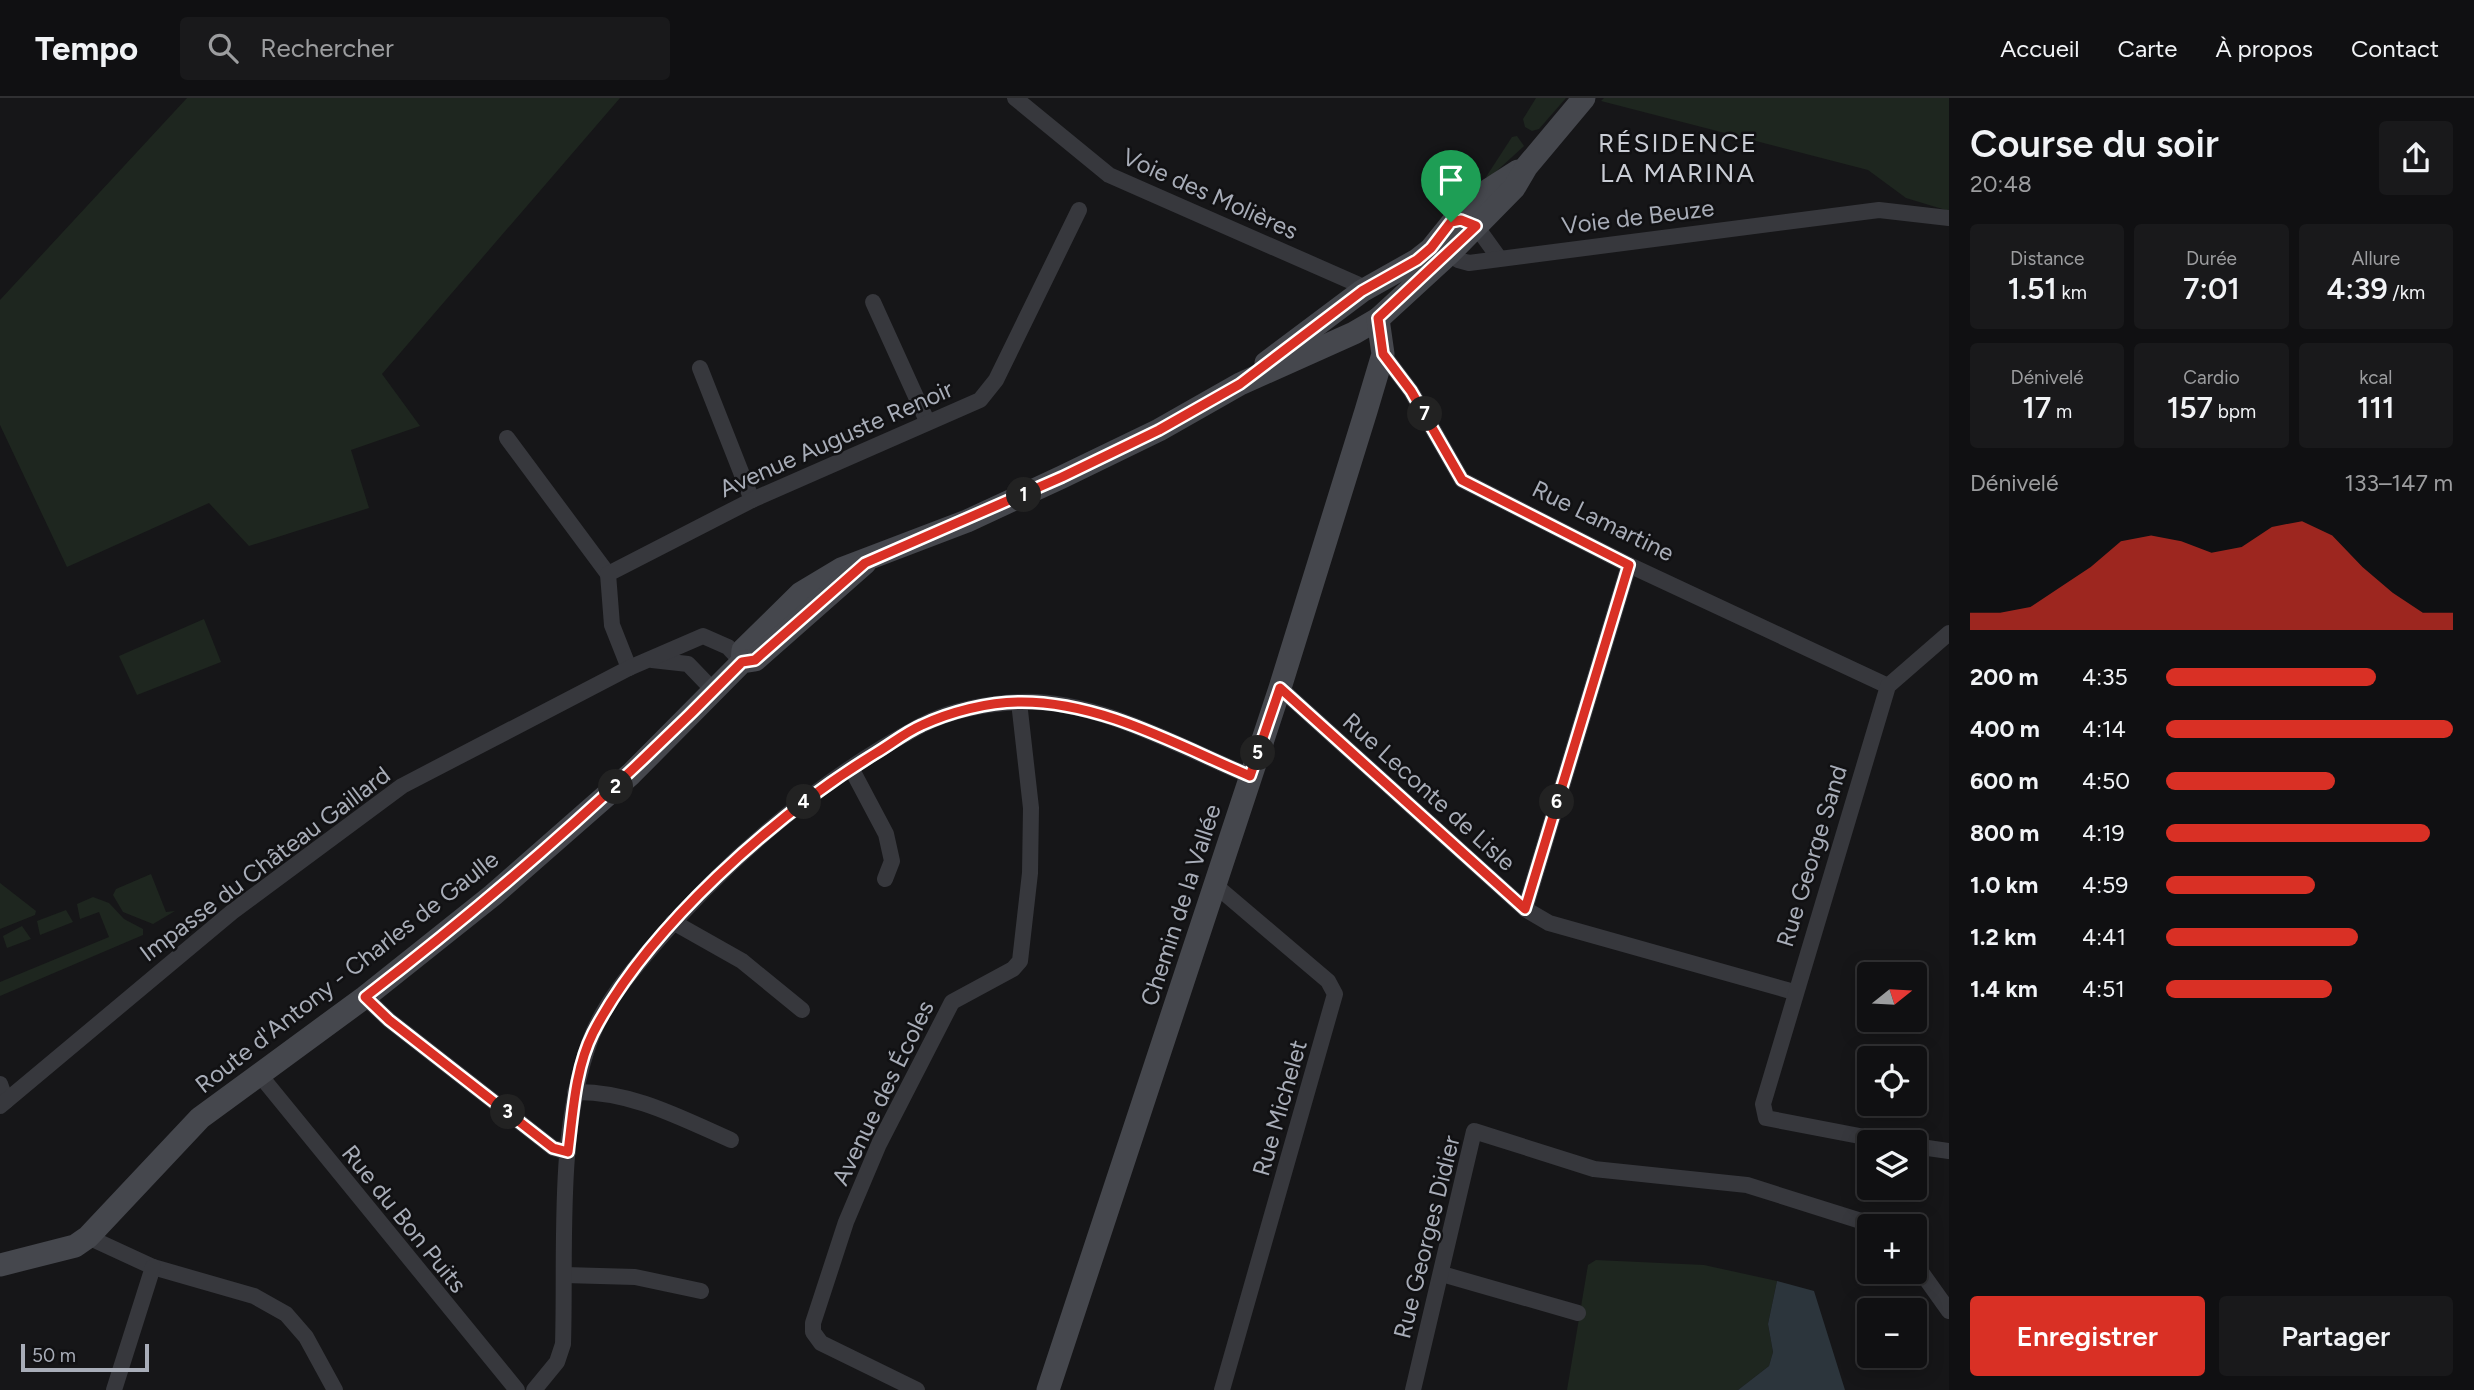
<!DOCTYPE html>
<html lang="fr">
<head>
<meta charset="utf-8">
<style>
  body { margin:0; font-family:Figtree,sans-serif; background:#19191b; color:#f1f3f6; height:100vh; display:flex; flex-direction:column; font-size:26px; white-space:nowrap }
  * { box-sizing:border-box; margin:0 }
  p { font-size:23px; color:#9c9d9f }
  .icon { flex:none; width:38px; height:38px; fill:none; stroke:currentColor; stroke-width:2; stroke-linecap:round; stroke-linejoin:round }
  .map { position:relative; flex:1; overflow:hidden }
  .side { display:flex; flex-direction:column; background:#101012; width:525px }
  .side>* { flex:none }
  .needle { width:46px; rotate:72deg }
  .tools { position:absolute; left:1857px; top:864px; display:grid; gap:14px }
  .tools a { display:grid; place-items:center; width:70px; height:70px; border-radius:7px; background:#101012; box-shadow:0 4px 18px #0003,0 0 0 2px #303032; font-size:35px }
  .scale { position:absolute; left:21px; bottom:18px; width:128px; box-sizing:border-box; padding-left:7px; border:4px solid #a8adb8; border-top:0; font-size:19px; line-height:24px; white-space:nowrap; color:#a8adb8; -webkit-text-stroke:5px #111113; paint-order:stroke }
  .pin { position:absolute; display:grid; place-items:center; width:60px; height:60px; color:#fff; margin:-72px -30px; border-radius:50% 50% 50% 0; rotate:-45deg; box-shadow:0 0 7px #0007 }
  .pin .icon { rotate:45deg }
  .km { position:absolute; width:35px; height:35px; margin:-18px; border-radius:50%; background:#222; color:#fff; font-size:19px; line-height:35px; text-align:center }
  .round { display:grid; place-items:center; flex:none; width:74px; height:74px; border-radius:7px; background:#19191b }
  .overview { display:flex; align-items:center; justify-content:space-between; height:119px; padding:0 21px }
  h1 { font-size:38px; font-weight:600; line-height:52px }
  .metrics { display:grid; grid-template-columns:repeat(3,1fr); gap:10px; height:119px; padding:7px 21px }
  .metrics div { display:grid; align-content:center; border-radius:7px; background:#19191b; text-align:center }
  .metrics b { font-size:30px; font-weight:600 }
  .metrics small { font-size:19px; font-weight:400 }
  .metrics p { font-size:19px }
  .chart { height:196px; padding:14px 21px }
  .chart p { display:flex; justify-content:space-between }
  .chart svg { width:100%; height:126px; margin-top:7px; fill:#d93025; opacity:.7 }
  .primary-button { display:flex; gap:14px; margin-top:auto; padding:14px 21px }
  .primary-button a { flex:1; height:80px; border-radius:7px; background:#d93025; color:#fff; font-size:28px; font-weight:600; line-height:80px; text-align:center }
  .primary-button a+a { background:#19191b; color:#f1f3f6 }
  ul { padding:0 21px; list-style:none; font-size:23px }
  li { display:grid; grid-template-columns:112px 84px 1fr; align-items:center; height:52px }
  li i { height:18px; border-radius:9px; background:#d93025 }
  header { display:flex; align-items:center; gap:42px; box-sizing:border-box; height:98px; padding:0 35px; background:#101012; border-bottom:2px solid #303032 }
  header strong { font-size:33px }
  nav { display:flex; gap:38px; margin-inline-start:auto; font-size:24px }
  .search { width:490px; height:63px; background:#19191b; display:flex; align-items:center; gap:18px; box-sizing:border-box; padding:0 24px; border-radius:7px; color:#9c9d9f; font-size:26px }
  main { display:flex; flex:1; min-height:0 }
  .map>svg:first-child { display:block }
</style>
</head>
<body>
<header>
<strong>Tempo</strong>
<div class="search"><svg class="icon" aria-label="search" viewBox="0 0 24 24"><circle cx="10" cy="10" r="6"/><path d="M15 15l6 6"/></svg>Rechercher</div>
<nav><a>Accueil</a><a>Carte</a><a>À propos</a><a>Contact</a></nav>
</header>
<main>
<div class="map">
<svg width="1949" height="1292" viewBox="0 0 1949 1292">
  <rect width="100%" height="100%" fill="#161618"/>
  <g fill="#1e261f">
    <polygon points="187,0 620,0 382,276 420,328 351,352 369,410 249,448 209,405 67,469 0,327 0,202"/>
    <polygon points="1536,0 1566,0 1539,31 1532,33 1525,29 1523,21"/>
    <polygon points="1604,0 1949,0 1949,113 1906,100 1868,72 1601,3"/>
    <polygon points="1517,38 1524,48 1489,80 1486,79 1512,39"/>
    <polygon points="204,521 221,564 137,597 119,558"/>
    <polygon points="151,776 166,814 175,813 153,826 123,814 113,797 116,791"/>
    <polygon points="0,785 36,813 35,817 0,831"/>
    <polygon points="93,799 109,805 124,821 143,831 143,837 0,898 0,884 109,839 99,814 80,821 77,806"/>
    <polygon points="66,812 73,824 40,837 37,823"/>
    <polygon points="22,828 31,841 7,850 3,838"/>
    <polygon points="1596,1162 1704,1167 1777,1183 1768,1226 1773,1254 1769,1268 1738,1292 1567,1292 1588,1167"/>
  </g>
  <polygon fill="#2c353c" points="1777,1183 1814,1193 1845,1292 1738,1292 1769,1268 1773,1254 1768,1226"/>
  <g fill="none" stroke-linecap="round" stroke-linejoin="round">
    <g stroke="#37383d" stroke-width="16">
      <polyline points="1015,0 1109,77 1357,186 1362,193"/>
      <polyline points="1470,124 1476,128 1499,160"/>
      <polyline points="1446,146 1458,162 1469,165 1879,112 1949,120"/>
      <polyline points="873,204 927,323"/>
      <polyline points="1383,256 1411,293 1462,382 1629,467 1888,588"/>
      <polyline points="700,270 752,402"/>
      <polyline points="507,340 608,476"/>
      <polyline points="652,562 688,566 714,593"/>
      <polyline points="629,570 612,527 608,476 752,402 980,302 996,282 1079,112"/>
      <polyline points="1280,590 1525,811 1549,825 1794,894"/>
      <polyline points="851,670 886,736 892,763 885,781"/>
      <polyline points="1215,787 1328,883 1335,896 1222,1292"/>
      <polyline points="1525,811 1629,467"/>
      <polyline points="673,824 742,863 802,912"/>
      <polyline points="365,899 389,922 553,1050 568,1054"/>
      <polyline points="259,976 517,1292"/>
      <polyline points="0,986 6,1003"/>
      <path d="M 575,994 C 631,993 681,1020 731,1042"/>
      <polyline points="0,1008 232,814 402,688 629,570 703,538 728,549 742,564"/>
      <polyline points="1896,1045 1766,1020 1763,1006 1888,588 1949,535"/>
      <polyline points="1914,1048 1949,1053"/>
      <polyline points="88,1139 153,1169 254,1198 286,1216 306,1239 335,1292"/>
      <polyline points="1914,1164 1949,1213"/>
      <polyline points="1442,1176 1578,1215"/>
      <polyline points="565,1177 635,1179 701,1193"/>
      <polyline points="114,1292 153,1169"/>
      <path d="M 534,1292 L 557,1264 L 563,1246 C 566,1148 556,1033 591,940 C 604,906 630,875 653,848 C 727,761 819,682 920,628 C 948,613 986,606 1017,604 C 1094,599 1180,649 1250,678"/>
      <polyline points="917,1292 821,1245 813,1234 813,1225 846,1124 879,1046 952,904 1013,871 1020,863 1030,775 1031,710 1019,604"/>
      <polyline points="1413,1292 1474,1033 1594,1071 1747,1087 1880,1129"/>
    </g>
    <g stroke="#45474d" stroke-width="23">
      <polyline points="1266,265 1362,193 1417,162 1431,151 1468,105 1518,73"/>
      <polyline points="742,564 743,552 801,495 841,471 967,423 1062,379 1159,332 1240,286 1354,235 1378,221 1451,154 1514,90 1527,68 1584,0"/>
      <polyline points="0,1167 75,1148 88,1139 200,1020 365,899 493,797 631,676 742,564 755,562 865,465"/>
      <polyline points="1048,1292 1280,590 1366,313 1383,256 1378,221"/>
    </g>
  </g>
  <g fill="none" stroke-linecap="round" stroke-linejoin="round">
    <g stroke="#fff" stroke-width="14">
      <path id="route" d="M 1461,122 L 1476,128 L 1378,220 L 1383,256 L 1411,293 L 1462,382 L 1629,467 L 1525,811 L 1280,590 L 1250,678 C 1177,647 1100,603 1019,604 C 988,604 950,614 922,627 C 906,634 891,646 876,655 C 776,716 647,830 593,935 C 575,971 573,1015 568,1054 L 553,1050 L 389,922 L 365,899 C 500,795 623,686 742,564 L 755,562 L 865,465 L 1062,379 L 1159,332 L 1240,286 L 1362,193 L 1417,162 L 1431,150 L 1451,124 Z"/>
    </g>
    <use href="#route" stroke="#d93025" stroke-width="9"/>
  </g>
  <g text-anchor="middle" stroke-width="5" stroke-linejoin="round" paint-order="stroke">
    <g font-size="24" fill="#a8adb8" stroke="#111113">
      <text transform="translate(1210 96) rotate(24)" y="8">Voie des Molières</text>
      <text transform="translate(1638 119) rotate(-7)" y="8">Voie de Beuze</text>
      <text transform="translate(836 341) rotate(-24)" y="8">Avenue Auguste Renoir</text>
      <text transform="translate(1603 423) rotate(26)" y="8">Rue Lamartine</text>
      <text transform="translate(1429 694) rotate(42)" y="8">Rue Leconte de Lisle</text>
      <text transform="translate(1812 758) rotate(-73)" y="8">Rue George Sand</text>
      <text transform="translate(265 766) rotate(-37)" y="8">Impasse du Château Gaillard</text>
      <text transform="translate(1181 807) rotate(-72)" y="8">Chemin de la Vallée</text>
      <text transform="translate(347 874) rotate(-38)" y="8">Route d'Antony - Charles de Gaulle</text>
      <text transform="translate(883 995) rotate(-64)" y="8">Avenue des Écoles</text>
      <text transform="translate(1280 1010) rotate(-74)" y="8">Rue Michelet</text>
      <text transform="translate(404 1121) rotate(51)" y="8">Rue du Bon Puits</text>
      <text transform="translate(1427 1139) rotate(-76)" y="8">Rue Georges Didier</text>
    </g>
    <g font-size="26" letter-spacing="2" fill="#c9ccd4" stroke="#111113">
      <text x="1678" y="54">RÉSIDENCE<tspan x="1678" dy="30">LA MARINA</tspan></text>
    </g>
  </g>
</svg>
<div class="tools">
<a><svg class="needle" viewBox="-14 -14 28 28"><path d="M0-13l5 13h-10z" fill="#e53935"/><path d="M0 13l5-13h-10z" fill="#9c9d9f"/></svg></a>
<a><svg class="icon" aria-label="locate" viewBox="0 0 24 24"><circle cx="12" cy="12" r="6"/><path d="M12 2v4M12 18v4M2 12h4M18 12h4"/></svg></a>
<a><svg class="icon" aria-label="layers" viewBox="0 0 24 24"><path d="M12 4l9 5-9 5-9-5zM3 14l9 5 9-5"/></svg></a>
<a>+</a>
<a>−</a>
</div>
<div class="scale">50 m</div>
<div class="pin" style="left:1451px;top:124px;background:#1e9e55"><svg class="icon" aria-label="arrive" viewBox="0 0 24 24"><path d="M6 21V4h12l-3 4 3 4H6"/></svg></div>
<b class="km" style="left:1024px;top:397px">1</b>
<b class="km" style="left:616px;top:689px">2</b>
<b class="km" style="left:508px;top:1014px">3</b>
<b class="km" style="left:804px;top:704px">4</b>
<b class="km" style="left:1258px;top:655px">5</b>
<b class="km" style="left:1557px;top:704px">6</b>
<b class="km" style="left:1425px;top:316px">7</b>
</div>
<section class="side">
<div class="overview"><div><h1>Course du soir</h1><p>20:48</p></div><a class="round"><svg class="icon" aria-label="share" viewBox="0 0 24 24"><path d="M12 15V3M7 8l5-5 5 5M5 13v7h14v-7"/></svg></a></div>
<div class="metrics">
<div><p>Distance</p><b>1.51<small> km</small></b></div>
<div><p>Durée</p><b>7:01</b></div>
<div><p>Allure</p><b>4:39<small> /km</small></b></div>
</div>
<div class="metrics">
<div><p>Dénivelé</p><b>17<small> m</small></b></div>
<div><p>Cardio</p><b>157<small> bpm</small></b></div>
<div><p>kcal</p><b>111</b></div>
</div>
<div class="chart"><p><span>Dénivelé</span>133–147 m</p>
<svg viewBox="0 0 160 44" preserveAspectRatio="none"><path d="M0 44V38L10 38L20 36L30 29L40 22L50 13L60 11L70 13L80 17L90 15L100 8L110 6L120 11L130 22L140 31L150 38L160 38V44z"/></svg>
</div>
<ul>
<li><b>200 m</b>4:35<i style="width:73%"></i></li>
<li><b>400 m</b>4:14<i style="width:100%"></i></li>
<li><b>600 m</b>4:50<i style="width:59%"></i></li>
<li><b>800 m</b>4:19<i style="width:92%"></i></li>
<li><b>1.0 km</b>4:59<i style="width:52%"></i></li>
<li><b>1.2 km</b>4:41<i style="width:67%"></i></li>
<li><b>1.4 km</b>4:51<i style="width:58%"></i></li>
</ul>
<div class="primary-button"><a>Enregistrer</a><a>Partager</a></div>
</section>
</main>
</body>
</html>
